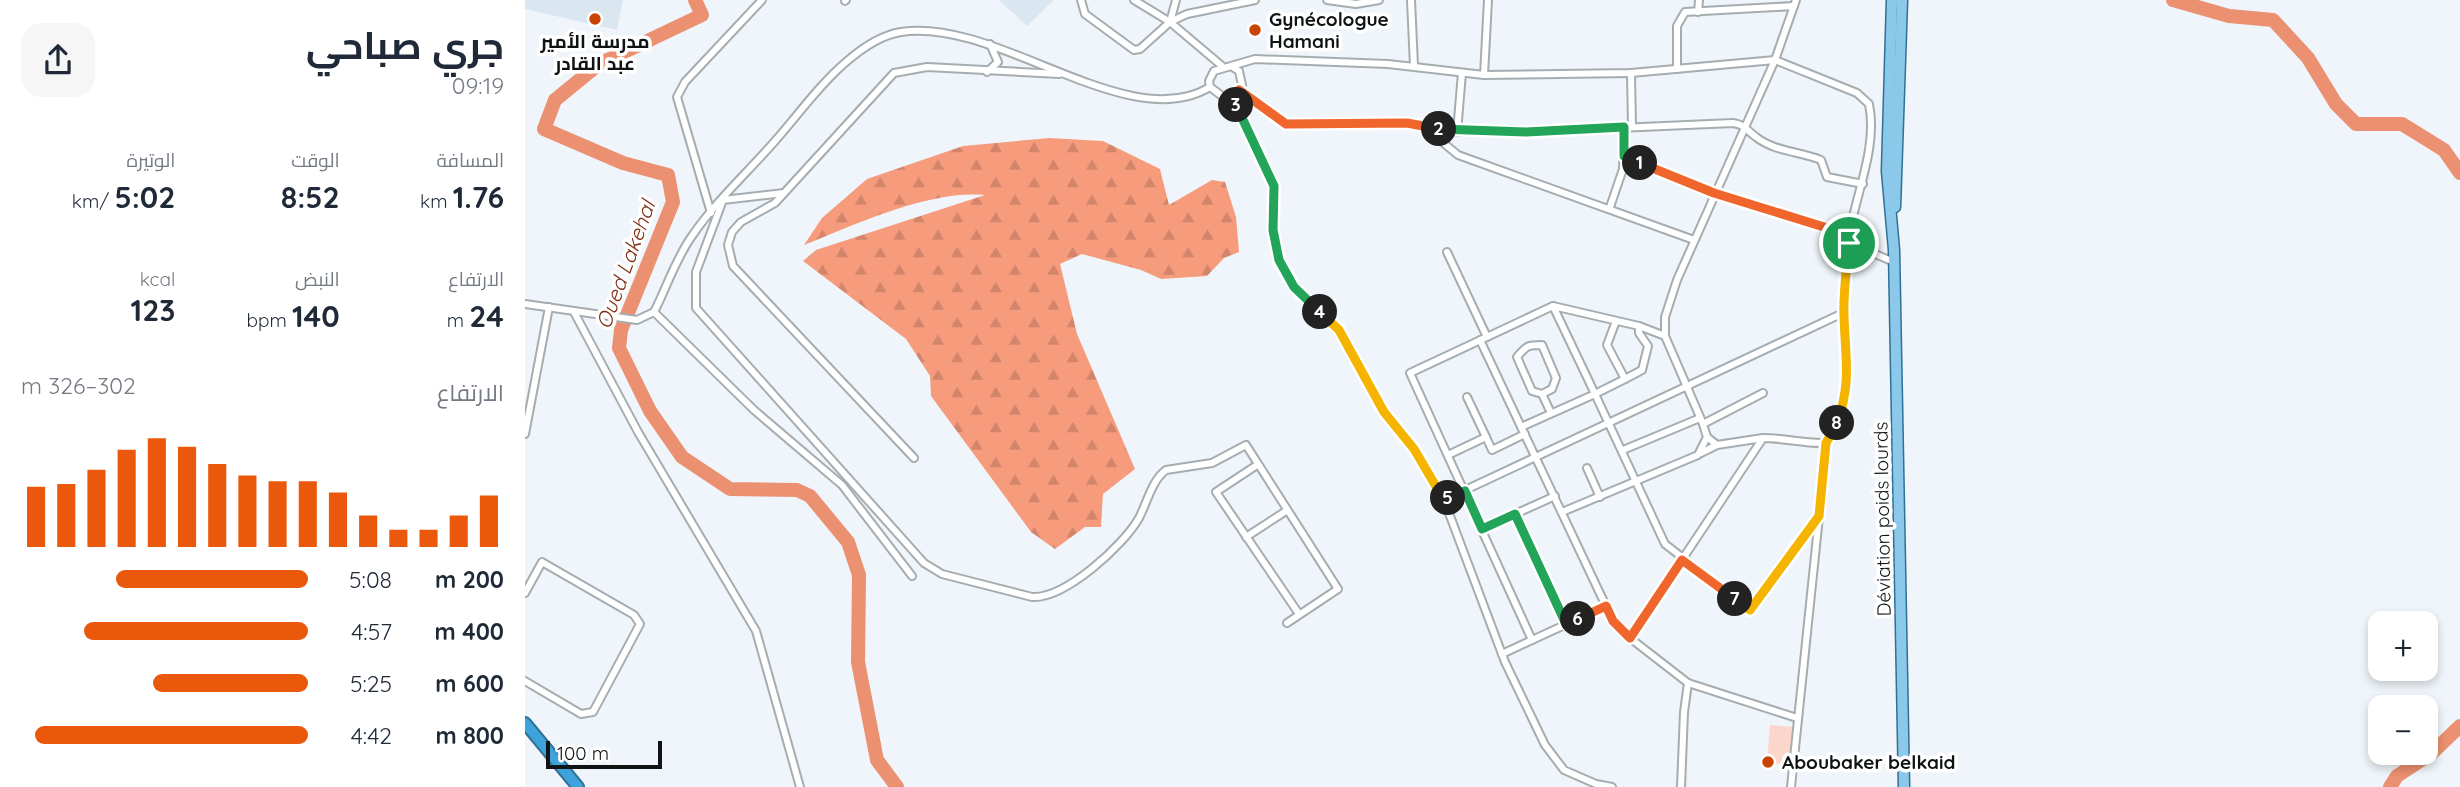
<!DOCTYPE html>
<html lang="ar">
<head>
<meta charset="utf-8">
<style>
  body { margin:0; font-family:Quicksand,Cairo,sans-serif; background:#f6f6f7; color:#1f2937; direction:rtl; height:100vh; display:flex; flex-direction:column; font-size:26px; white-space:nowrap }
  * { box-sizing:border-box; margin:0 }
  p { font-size:23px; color:#747a83 }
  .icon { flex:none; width:38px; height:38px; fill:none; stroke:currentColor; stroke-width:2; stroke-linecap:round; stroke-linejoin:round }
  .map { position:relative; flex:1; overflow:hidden; direction:ltr }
  .side { display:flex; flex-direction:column; background:#fff; width:525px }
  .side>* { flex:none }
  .tools { position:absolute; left:1843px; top:611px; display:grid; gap:14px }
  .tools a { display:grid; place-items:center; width:70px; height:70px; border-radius:14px; background:#fff; box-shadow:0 4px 10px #0003; font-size:35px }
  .scale { position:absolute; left:21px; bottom:18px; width:116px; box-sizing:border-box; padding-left:7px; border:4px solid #101314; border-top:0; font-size:19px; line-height:24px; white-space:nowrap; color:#101314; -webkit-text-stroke:5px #fff; paint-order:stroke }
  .pin { position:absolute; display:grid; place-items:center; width:60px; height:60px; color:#fff; margin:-30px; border:4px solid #fff; border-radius:50%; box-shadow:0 2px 7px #0007 }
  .km { position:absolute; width:35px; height:35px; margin:-18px; border-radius:50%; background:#222; color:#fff; font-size:19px; line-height:35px; text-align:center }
  .round { display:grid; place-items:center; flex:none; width:74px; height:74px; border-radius:21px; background:#f6f6f7 }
  .head { display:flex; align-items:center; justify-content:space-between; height:119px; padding:0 21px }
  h1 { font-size:38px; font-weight:700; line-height:52px }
  .metrics { display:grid; grid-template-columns:repeat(3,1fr); gap:10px; height:119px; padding:7px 21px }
  .metrics div { display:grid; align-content:center }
  .metrics b { font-size:30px; font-weight:700 }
  .metrics small { font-size:19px; font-weight:400 }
  .metrics p { font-size:19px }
  .chart { height:196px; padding:14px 21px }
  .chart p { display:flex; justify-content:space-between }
  .chart svg { width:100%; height:126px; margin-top:7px; stroke:#ea580c; stroke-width:6 }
  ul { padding:0 21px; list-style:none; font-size:23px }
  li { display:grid; grid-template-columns:112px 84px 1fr; align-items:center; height:52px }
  li i { height:18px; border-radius:9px; background:#ea580c }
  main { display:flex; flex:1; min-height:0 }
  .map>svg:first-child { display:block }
</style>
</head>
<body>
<main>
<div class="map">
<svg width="1935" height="787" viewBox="0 0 1935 787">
  <defs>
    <pattern id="forest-firs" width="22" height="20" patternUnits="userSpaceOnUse" patternTransform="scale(1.75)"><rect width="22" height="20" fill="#f79b7d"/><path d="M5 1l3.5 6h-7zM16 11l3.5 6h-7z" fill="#d3856b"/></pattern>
  </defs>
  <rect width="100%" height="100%" fill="#eff5fa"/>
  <g fill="#dae7f0">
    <polygon points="0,0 98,0 92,30 0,9"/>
    <polygon points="474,0 529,0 502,26"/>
  </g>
  <path fill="url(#forest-firs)" d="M 524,138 L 578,141 L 635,169 L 644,205 L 687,180 L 700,182 L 711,217 L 714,252 L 699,258 L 682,276 L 636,279 L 616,270 L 557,254 L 535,264 L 552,334 L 610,469 L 578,494 L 576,527 L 560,527 L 530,549 L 506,532 L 406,396 L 405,376 L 381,339 L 278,261 L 291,250 L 460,195 C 403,190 332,224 279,245 L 297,218 L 342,179 L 438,146 Z"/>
  <polygon fill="#fbd7cb" points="1245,725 1268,727 1266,765 1242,763"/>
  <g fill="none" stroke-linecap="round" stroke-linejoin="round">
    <g stroke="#eb9071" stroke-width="14">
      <polyline points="170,0 177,15 74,64 30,100 19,129 98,163 143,175 148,202 96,330 94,348 125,411 157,457 205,489 272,490 285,496 323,542 334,575 333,662 352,760 372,787"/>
      <polyline points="1648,0 1704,16 1748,20 1783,58 1811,104 1831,124 1877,124 1919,150 1935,173"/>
      <polyline points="1865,787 1872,776 1907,753 1935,726"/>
    </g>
    <g stroke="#a6adb1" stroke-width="10">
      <g id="street">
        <polyline points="556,0 560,14 609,50 615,49 645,22 662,14 730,0"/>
        <polyline points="609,0 645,22 651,0"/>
        <polyline points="802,0 831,4 854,0"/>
        <polyline points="886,0 889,66"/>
        <polyline points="320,1 321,0"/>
        <polyline points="1173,12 1174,0"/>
        <polyline points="645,22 697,66"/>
        <path d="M 706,66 L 714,71 L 717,85 L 707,96 L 697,96 L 685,87 L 684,81 L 689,71 L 730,59 L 863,64 L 959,75 L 1106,73 L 1250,60 L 1332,93 L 1344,104 C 1353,148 1330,195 1324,237 C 1321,262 1320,288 1318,313 L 919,500"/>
        <polyline points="1152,69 1152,26 1160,12 1269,6"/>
        <polyline points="462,72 473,62 465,44"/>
        <polyline points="1106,73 1107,127"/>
        <polyline points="959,75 963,0"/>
        <path d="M 714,90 L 761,124 L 882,123 L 932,132 L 1001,132 L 1208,123 C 1221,125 1221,130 1231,137 C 1250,152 1275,151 1296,160 L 1302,177 L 1338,184"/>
        <polyline points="707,96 749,186 748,230 754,260 769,287 814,330 859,413 889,449 919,500 980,662 1020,745 1039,770 1071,784 1087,787"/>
        <polyline points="899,127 933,155 1169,240"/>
        <polyline points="932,132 937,73"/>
        <polyline points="1099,156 1189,193 1325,235"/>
        <path d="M 259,193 L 198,200 L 171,272 L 171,308 L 399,563 L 417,574 L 507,597 C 540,599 599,545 614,518 C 622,503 627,480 641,470 L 687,463 L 721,445 L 813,589 L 762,623"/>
        <polyline points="1085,207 1098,169 1099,127"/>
        <polyline points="186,213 152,97 160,82 237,0"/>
        <polyline points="1324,243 1369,262"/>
        <polyline points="922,252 962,337"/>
        <path d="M 0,304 L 112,320 L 129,312 C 142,287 150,260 167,236 C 190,202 223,172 250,141 C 273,115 295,84 321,62 C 336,49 356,35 376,32 C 472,17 603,137 685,87"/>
        <polyline points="1028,306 885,373 1007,640 1081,606"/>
        <polyline points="49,312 113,432 231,631 275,787"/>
        <polyline points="129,312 229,410 317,485 387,576"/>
        <polyline points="1091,321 1082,345 1100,379 1117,370 1123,346 1114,333 1114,326"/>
        <polyline points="1140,336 1140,317 1152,280 1250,60 1271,0"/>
        <path d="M 955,340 L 1088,621 L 1105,638 L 1238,438 C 1260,438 1279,444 1301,443 C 1328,396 1323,364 1318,313"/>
        <polyline points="1100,379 1070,394 1140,544 1225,610 1294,516 1301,443"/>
        <path d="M 1017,394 L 1027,389 L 1031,378 L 1017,345 C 1001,345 1002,346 992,357 L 1007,391 L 1017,394 L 1026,413"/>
        <polyline points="996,427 1070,394 1028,306 1114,326 1140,336 1178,424"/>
        <polyline points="0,434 24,307"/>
        <polyline points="961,437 967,450 1000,434"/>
        <polyline points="1192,445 1182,437 1178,424 1238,393"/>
        <polyline points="1098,450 1175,418"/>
        <polyline points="1176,453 1192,445 1238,438"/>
        <polyline points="923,455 961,437 942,397"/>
        <polyline points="389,458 208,266 203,245 207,232 216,222 250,203 369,73 402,67 534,74"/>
        <polyline points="732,465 691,492 774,614"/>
        <polyline points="1062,468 1075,497"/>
        <polyline points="1037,512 1173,455 1182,437"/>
        <polyline points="990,515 1041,624"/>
        <polyline points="957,529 1030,496"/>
        <polyline points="721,537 761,511"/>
        <polyline points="0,593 17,562 109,615 115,624 68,712 56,714 0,681"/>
        <polyline points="1105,638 1163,683 1272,718"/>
        <polyline points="977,654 1007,640"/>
        <polyline points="1156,787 1159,712 1163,683"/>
        <polyline points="1266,787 1294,517"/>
      </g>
    </g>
    <g stroke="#2f7195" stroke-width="13">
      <g id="primary">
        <polyline points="1367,0 1362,171 1369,250 1379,787"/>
        <polyline points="1370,207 1377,0"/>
      </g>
    </g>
    <g stroke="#2f7195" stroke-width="14">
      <polyline id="highway" points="0,723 53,787"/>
    </g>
    <use href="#street" stroke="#fff" stroke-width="6"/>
    <use href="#primary" stroke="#8cc8e9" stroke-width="10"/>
    <use href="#highway" stroke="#3fa3db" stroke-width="10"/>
  </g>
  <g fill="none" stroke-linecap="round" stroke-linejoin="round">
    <g stroke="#fff" stroke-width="14">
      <polyline id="split-1" points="1115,163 1189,193 1325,235 1324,243"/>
    </g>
    <g stroke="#fff" stroke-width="14">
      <polyline id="split-2" points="914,129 1001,132 1099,127 1099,156 1115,163"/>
    </g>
    <g stroke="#fff" stroke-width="14">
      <polyline id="split-3" points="711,105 707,96 714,90 761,124 882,123 914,129"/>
    </g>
    <g stroke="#fff" stroke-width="14">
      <polyline id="split-4" points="711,105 749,186 748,230 754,260 769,287 795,312"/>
    </g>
    <g stroke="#fff" stroke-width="14">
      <polyline id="split-5" points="795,312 814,330 859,412 889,449 919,500 923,498"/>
    </g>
    <g stroke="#fff" stroke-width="14">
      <polyline id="split-6" points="923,498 940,491 957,529 990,514 1041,624 1053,619"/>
    </g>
    <g stroke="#fff" stroke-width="14">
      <polyline id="split-7" points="1053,619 1081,606 1088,621 1105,638 1157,560 1210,599"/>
    </g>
    <g stroke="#fff" stroke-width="14">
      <polyline id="split-8" points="1210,599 1225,610 1294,516 1301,443 1312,423"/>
    </g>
    <g stroke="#fff" stroke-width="14">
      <path id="split-9" d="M 1312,423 C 1327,382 1320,357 1319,315 C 1318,292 1322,267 1324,243"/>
    </g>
    <use href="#split-1" stroke="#f0652b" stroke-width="9"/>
    <use href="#split-2" stroke="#22a559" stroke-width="9"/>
    <use href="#split-3" stroke="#f0652b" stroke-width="9"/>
    <use href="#split-4" stroke="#22a559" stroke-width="9"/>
    <use href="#split-5" stroke="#f5b400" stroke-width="9"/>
    <use href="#split-6" stroke="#22a559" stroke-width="9"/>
    <use href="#split-7" stroke="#f0652b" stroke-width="9"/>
    <use href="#split-8" stroke="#f5b400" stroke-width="9"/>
    <use href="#split-9" stroke="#f5b400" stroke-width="9"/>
  </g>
  <g fill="#c94402" stroke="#fff" stroke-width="2.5">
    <circle cx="70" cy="19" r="7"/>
    <circle cx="730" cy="30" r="7"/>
    <circle cx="1243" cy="762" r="7"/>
  </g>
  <g text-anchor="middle" stroke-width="7" stroke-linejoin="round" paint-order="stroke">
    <g font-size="19" font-weight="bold" fill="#101314" stroke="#fff" text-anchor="start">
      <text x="744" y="26">Gynécologue<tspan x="744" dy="22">Hamani</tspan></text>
      <text x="70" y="48" text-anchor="middle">مدرسة الأمير<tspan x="70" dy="22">عبد القادر</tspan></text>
      <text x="1257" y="769">Aboubaker belkaid</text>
    </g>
    <g font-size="19" fill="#101314" stroke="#fff">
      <text transform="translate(1357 519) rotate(-91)" y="7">Déviation poids lourds</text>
    </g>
    <g font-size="21" font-style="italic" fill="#802f11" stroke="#fff">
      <text transform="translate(101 265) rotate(-70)" y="7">Oued Lakehal</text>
    </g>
  </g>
</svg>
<div class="tools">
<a>+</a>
<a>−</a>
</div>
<div class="scale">100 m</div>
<div class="pin" style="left:1324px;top:243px;background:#1e9e55"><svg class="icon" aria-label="arrive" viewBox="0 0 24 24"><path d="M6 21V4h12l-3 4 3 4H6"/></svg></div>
<b class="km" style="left:1115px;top:163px">1</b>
<b class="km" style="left:914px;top:129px">2</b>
<b class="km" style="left:711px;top:105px">3</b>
<b class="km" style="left:795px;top:312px">4</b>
<b class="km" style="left:923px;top:498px">5</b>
<b class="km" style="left:1053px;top:619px">6</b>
<b class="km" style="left:1210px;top:599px">7</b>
<b class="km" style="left:1312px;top:423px">8</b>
</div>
<section class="side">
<div class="head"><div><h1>جري صباحي</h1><p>09:19</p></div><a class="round"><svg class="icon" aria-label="share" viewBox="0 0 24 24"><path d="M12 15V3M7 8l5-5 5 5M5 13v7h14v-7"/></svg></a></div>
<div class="metrics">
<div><p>المسافة</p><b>1.76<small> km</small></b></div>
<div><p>الوقت</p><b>8:52</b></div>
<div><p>الوتيرة</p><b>5:02<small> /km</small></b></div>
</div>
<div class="metrics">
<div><p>الارتفاع</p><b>24<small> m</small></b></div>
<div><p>النبض</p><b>140<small> bpm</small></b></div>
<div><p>kcal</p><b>123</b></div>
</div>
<div class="chart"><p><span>الارتفاع</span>302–326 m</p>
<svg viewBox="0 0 160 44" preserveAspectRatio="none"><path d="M5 44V23M15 44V22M25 44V17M35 44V10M45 44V6M55 44V9M65 44V15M75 44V19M85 44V21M95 44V21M105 44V25M115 44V33M125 44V38M135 44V38M145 44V33M155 44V26"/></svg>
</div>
<ul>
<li><b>200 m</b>5:08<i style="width:67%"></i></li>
<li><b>400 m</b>4:57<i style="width:78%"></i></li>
<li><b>600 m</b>5:25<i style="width:54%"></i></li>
<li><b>800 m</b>4:42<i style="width:95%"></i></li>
</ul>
</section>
</main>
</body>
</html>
